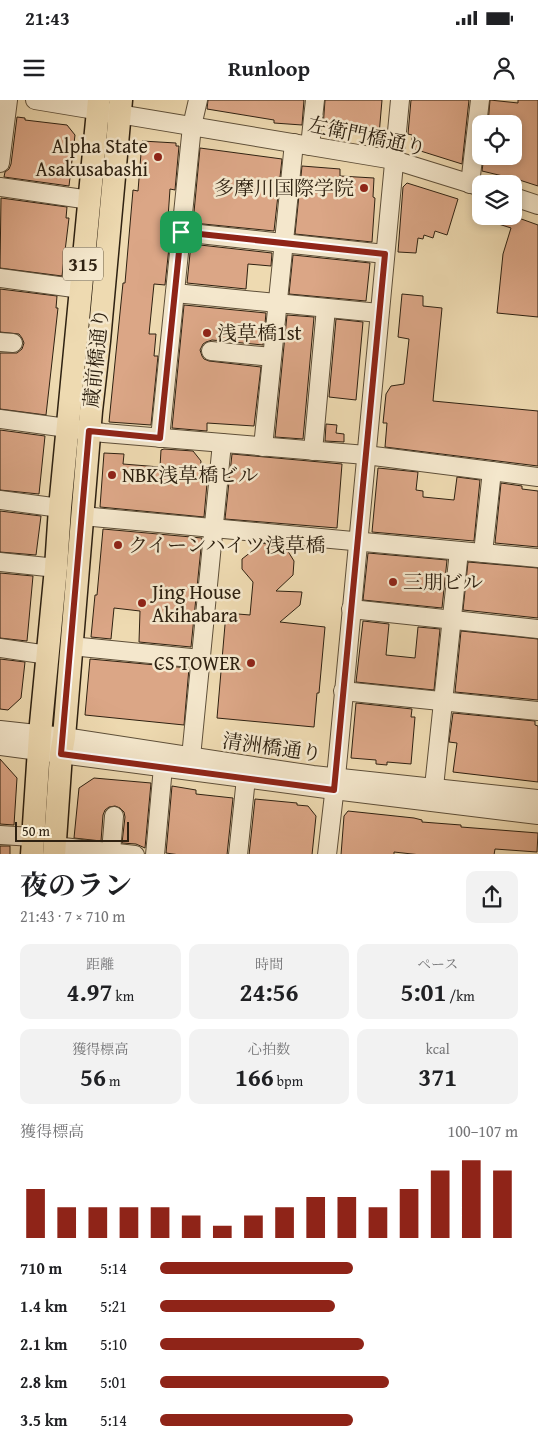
<!DOCTYPE html>
<html lang="ja">
<head>
<meta charset="utf-8">
<style>
  body { margin:0; font-family:"Gentium Book Plus","Noto Serif JP",serif; background:#f2f2f2; color:#202124; height:100vh; display:flex; flex-direction:column; font-size:19px; white-space:nowrap }
  * { box-sizing:border-box; margin:0 }
  p { font-size:16px; color:#757577 }
  .icon { flex:none; width:28px; height:28px; fill:none; stroke:currentColor; stroke-width:2; stroke-linecap:round; stroke-linejoin:round }
  .map { position:relative; height:754px; overflow:hidden }
  .panel { display:flex; flex-direction:column; background:#fff; flex:1 }
  .panel>* { flex:none }
  .controls { position:absolute; left:472px; top:15px; display:grid; gap:10px }
  .controls a { display:grid; place-items:center; width:50px; height:50px; border-radius:10px; background:#fff; box-shadow:0 2px 8px #0003; font-size:25px }
  .scale { position:absolute; left:15px; bottom:12px; width:114px; box-sizing:border-box; padding-left:5px; border:2px solid #2e2111; border-top:0; font-size:14px; line-height:18px; white-space:nowrap; color:#2e2111; -webkit-text-stroke:4px #f4e7cc; paint-order:stroke }
  .pin { position:absolute; display:grid; place-items:center; width:42px; height:42px; color:#fff; margin:-21px; border-radius:10px; box-shadow:0 2px 8px #0006 }
  .round { display:grid; place-items:center; flex:none; width:52px; height:52px; border-radius:10px; background:#f2f2f2 }
  .headline { display:flex; align-items:center; justify-content:space-between; height:85px; padding:0 20px }
  h1 { font-size:28px; font-weight:700; line-height:38px }
  .stats { display:grid; grid-template-columns:repeat(3,1fr); gap:8px; height:85px; padding:5px 20px }
  .stats div { display:grid; align-content:center; border-radius:10px; background:#f2f2f2; text-align:center }
  .stats b { font-size:25px; font-weight:700 }
  .stats small { font-size:14px; font-weight:400 }
  .stats p { font-size:14px }
  .chart { height:140px; padding:10px 20px }
  .chart p { display:flex; justify-content:space-between }
  .chart svg { width:100%; height:90px; margin-top:5px; stroke:#8f2418; stroke-width:6 }
  ul { padding:0 20px; list-style:none; font-size:16px }
  li { display:grid; grid-template-columns:80px 60px 1fr; align-items:center; height:38px }
  li i { height:12px; border-radius:6px; background:#8f2418 }
  .status { display:flex; justify-content:space-between; align-items:center; height:35px; padding:0 25px; background:#fff; direction:ltr }
  .status svg { height:14px; fill:currentColor }
  header { display:flex; justify-content:space-between; align-items:center; height:65px; padding:0 20px; background:#fff; font-size:22px; font-weight:700 }
  .map>svg:first-child { display:block }
</style>
</head>
<body>
<div class="status"><b>21:43</b><svg viewBox="0 0 49 12"><path d="M0 12V9h3v3zM5 12V6h3v6zM10 12V3h3v9zM15 12V0h3v12zM26 1h20v11H26zM47 4h2v5h-2z"/></svg></div>
<header><svg class="icon" aria-label="menu" viewBox="0 0 24 24"><path d="M4 6h16M4 12h16M4 18h16"/></svg>Runloop<svg class="icon" aria-label="person" viewBox="0 0 24 24"><circle cx="12" cy="8" r="4"/><path d="M4 21q1-7 8-7t8 7"/></svg></header>
<div class="map">
<svg width="538" height="755" viewBox="0 0 538 755">
  <rect width="100%" height="100%" fill="#eedab1"/>
  <filter id="stains"><feTurbulence type="fractalNoise" baseFrequency=".004" numOctaves="4"/><feColorMatrix values="0 0 0 0 .2 0 0 0 0 .09 0 0 0 0 .02 0 0 0 .5 -.17"/></filter>
  <radialGradient id="worn" r=".72"><stop offset=".6" stop-color="#630" stop-opacity="0"/><stop offset="1" stop-color="#630" stop-opacity=".3"/></radialGradient>
  <g fill="#dba686" stroke="#2e2111">
    <polygon points="208,0 304,0 302,25 274,23 274,20 207,9"/>
    <polygon points="325,0 382,0 379,35 323,28"/>
    <polygon points="411,0 469,0 462,64 411,48 412,35 408,34"/>
    <polygon points="490,0 518,3 518,0 538,0 538,86 507,76 507,77 482,71 484,56 514,56 517,24 488,24"/>
    <polygon points="17,17 25,18 25,20 67,25 75,35 69,86 4,77 5,72 9,69 11,64"/>
    <polygon points="142,41 176,43 176,46 179,46 175,90 170,89 168,118 172,119 165,185 154,184 149,234 156,234 154,256 158,256 151,325 109,322 123,183 125,183 133,90 138,91"/>
    <polygon points="200,48 282,59 274,131 193,123"/>
    <polygon points="302,66 340,69 340,76 374,78 373,97 375,98 372,142 295,134"/>
    <polygon points="407,83 458,99 447,135 435,131 433,138 424,135 423,139 418,138 416,153 398,152 403,87"/>
    <polygon points="1,98 67,107 66,118 69,118 62,176 0,168"/>
    <polygon points="484,116 513,116 538,125 538,217 497,213 503,154 511,128 483,119"/>
    <polygon points="191,144 272,153 271,166 248,164 246,189 187,183"/>
    <polygon points="293,155 370,163 366,201 289,194"/>
    <polygon points="0,189 57,196 56,208 58,208 46,315 0,309 0,253 17,253 22,249 24,243 22,238 19,234 0,232"/>
    <polygon points="402,194 423,196 423,206 442,208 433,301 538,311 538,366 385,347 387,323 383,323 386,294 391,286 404,284 409,239 398,237"/>
    <polygon points="184,205 266,213 263,245 212,240 206,242 203,244 200,250 202,256 204,259 209,261 261,267 254,326 207,323 207,331 172,328"/>
    <polygon points="287,215 314,217 303,339 275,337"/>
    <polygon points="336,219 363,222 356,300 329,297"/>
    <polygon points="326,324 337,325 336,333 344,334 344,342 325,341"/>
    <polygon points="0,330 45,336 39,394 0,390"/>
    <polygon points="164,349 193,351 201,361 200,371 208,372 204,417 100,407 104,353 124,354 123,364 160,367 161,350"/>
    <polygon points="232,354 342,364 337,428 225,419"/>
    <polygon points="378,368 418,372 416,390 423,391 423,397 454,400 457,377 480,380 474,441 372,432"/>
    <polygon points="501,383 522,386 522,389 538,391 538,447 495,443"/>
    <polygon points="0,411 41,416 36,455 0,452"/>
    <polygon points="103,429 202,438 191,547 139,542 140,511 114,508 111,539 91,537 95,495 97,495"/>
    <polygon points="257,443 284,445 294,461 293,475 276,491 302,492 300,505 280,522 325,527 319,593 317,593 314,627 217,618 226,513 250,515 253,482 242,469 242,459 256,448"/>
    <polygon points="368,453 447,460 442,508 363,500"/>
    <polygon points="468,462 538,468 538,518 463,510"/>
    <polygon points="0,473 33,476 27,541 0,538"/>
    <polygon points="363,521 389,524 386,555 415,558 418,527 440,529 434,590 356,582"/>
    <polygon points="461,531 538,539 538,600 455,592"/>
    <polygon points="0,559 25,562 21,598 8,610 0,609"/>
    <polygon points="90,559 189,568 184,625 85,615"/>
    <polygon points="356,603 412,609 411,617 415,617 411,664 387,662 387,665 376,664 376,660 351,658"/>
    <polygon points="453,613 535,621 535,625 538,626 538,682 453,672 457,643 449,642"/>
    <polygon points="0,659 17,678 14,725 0,724"/>
    <polygon points="94,678 151,683 145,748 136,744 122,743 125,717 124,712 120,708 115,706 109,707 105,710 103,715 101,741 74,738 79,688"/>
    <polygon points="172,686 196,690 196,694 233,698 227,755 180,755 166,753"/>
    <polygon points="255,699 297,703 297,705 308,706 316,716 312,755 249,755"/>
    <polygon points="348,711 414,718 422,720 422,722 461,725 461,727 538,733 537,752 495,749 494,755 421,755 394,752 394,755 341,755 344,716"/>
    <rect x="0" y="746" width="10" height="9"/>
  </g>
  <g fill="none" stroke-linecap="round" stroke-linejoin="round">
    <g stroke="#5e4f39" stroke-width="20">
      <g id="minor">
        <polyline points="35,0 394,60 481,87"/>
        <polyline points="310,46 315,0"/>
        <polyline points="0,63 8,0"/>
        <polyline points="470,84 480,0"/>
        <polyline points="0,87 90,100"/>
        <polyline points="514,97 538,105"/>
        <polyline points="181,132 385,154"/>
        <polyline points="0,178 81,189"/>
        <polyline points="175,193 379,213"/>
        <polyline points="0,242 13,243"/>
        <polyline points="211,251 272,257"/>
        <polyline points="0,319 104,333 366,355 538,377"/>
        <polyline points="160,338 192,26 198,0"/>
        <polyline points="263,347 294,43"/>
        <polyline points="313,351 326,208"/>
        <polyline points="0,400 60,408"/>
        <polyline points="82,416 538,458"/>
        <polyline points="483,453 492,371"/>
        <polyline points="0,462 56,468"/>
        <polyline points="351,509 538,529"/>
        <polyline points="71,546 201,559"/>
        <polyline points="0,548 48,555"/>
        <polyline points="343,591 538,611"/>
        <polyline points="0,630 64,637 313,675 538,699"/>
        <polyline points="0,646 334,690 538,715"/>
        <polyline points="191,657 222,343"/>
        <polyline points="434,687 459,451"/>
        <polyline points="0,735 33,737"/>
        <polyline points="54,746 135,755"/>
        <polyline points="111,752 114,716"/>
        <polyline points="155,755 163,667"/>
        <polyline points="238,755 246,678"/>
        <polyline points="327,755 336,677 400,0"/>
      </g>
    </g>
    <g stroke="#2e2111" stroke-width="25">
      <g id="major">
        <polyline points="32,755 40,634 56,468 60,408 99,0"/>
        <polyline points="54,755 61,654 64,637 91,311 99,241 121,0"/>
      </g>
    </g>
    <use href="#minor" stroke="#f4e7cc" stroke-width="18"/>
    <use href="#major" stroke="#eedab1" stroke-width="22"/>
  </g>
  <g fill="none" stroke-linecap="round" stroke-linejoin="round">
    <g stroke="#fff" stroke-width="10">
      <polygon id="route" points="181,132 385,154 334,690 61,654 89,331 160,338"/>
    </g>
    <use href="#route" stroke="#8f2418" stroke-width="6"/>
  </g>
  <g fill="#8f2418" stroke="#f4e7cc" stroke-width="2">
    <circle cx="158" cy="57" r="5"/>
    <circle cx="364" cy="88" r="5"/>
    <circle cx="207" cy="233" r="5"/>
    <circle cx="112" cy="375" r="5"/>
    <circle cx="118" cy="445" r="5"/>
    <circle cx="393" cy="482" r="5"/>
    <circle cx="142" cy="503" r="5"/>
    <circle cx="251" cy="563" r="5"/>
  </g>
  <g text-anchor="middle" stroke-width="5" stroke-linejoin="round" paint-order="stroke">
    <rect fill="#f4e7cc" stroke="#695c49" stroke-width="1" x="63" y="147.5" width="40" height="33" rx="4"/>
    <g font-size="19" font-weight="bold" fill="#2e2111">
      <text x="83" y="171">315</text>
    </g>
    <g font-size="20" fill="#2e2111" stroke="#f4e7cc">
      <text transform="translate(367 36) rotate(12)" y="7">左衛門橋通り</text>
      <text transform="translate(96 258) rotate(-84)" y="7">蔵前橋通り</text>
      <text transform="translate(272 647) rotate(8)" y="7">清洲橋通り</text>
    </g>
    <g font-size="20" fill="#2e2111" stroke="#f4e7cc" text-anchor="start">
      <text x="148" y="53" text-anchor="end">Alpha State<tspan x="148" dy="23">Asakusabashi</tspan></text>
      <text x="354" y="95" text-anchor="end">多摩川国際学院</text>
      <text x="217" y="240">浅草橋1st</text>
      <text x="122" y="382">NBK浅草橋ビル</text>
      <text x="128" y="452">クイーンハイツ浅草橋</text>
      <text x="403" y="489">三朋ビル</text>
      <text x="152" y="499">Jing House<tspan x="152" dy="23">Akihabara</tspan></text>
      <text x="241" y="570" text-anchor="end">CS TOWER</text>
    </g>
  </g>
  <rect width="100%" height="100%" filter="url(#stains)"/>
  <rect width="100%" height="100%" fill="url(#worn)"/>
</svg>
<div class="controls">
<a><svg class="icon" aria-label="locate" viewBox="0 0 24 24"><circle cx="12" cy="12" r="6"/><path d="M12 2v4M12 18v4M2 12h4M18 12h4"/></svg></a>
<a><svg class="icon" aria-label="layers" viewBox="0 0 24 24"><path d="M12 4l9 5-9 5-9-5zM3 14l9 5 9-5"/></svg></a>
</div>
<div class="scale">50 m</div>
<div class="pin" style="left:181px;top:132px;background:#1e9e55"><svg class="icon" aria-label="arrive" viewBox="0 0 24 24"><path d="M6 21V4h12l-3 4 3 4H6"/></svg></div>
</div>
<section class="panel">
<div class="headline"><div><h1>夜のラン</h1><p>21:43 · 7 × 710 m</p></div><a class="round"><svg class="icon" aria-label="share" viewBox="0 0 24 24"><path d="M12 15V3M7 8l5-5 5 5M5 13v7h14v-7"/></svg></a></div>
<div class="stats">
<div><p>距離</p><b>4.97<small> km</small></b></div>
<div><p>時間</p><b>24:56</b></div>
<div><p>ペース</p><b>5:01<small> /km</small></b></div>
</div>
<div class="stats">
<div><p>獲得標高</p><b>56<small> m</small></b></div>
<div><p>心拍数</p><b>166<small> bpm</small></b></div>
<div><p>kcal</p><b>371</b></div>
</div>
<div class="chart"><p><span>獲得標高</span>100–107 m</p>
<svg viewBox="0 0 160 44" preserveAspectRatio="none"><path d="M5 44V20M15 44V29M25 44V29M35 44V29M45 44V29M55 44V33M65 44V38M75 44V33M85 44V29M95 44V24M105 44V24M115 44V29M125 44V20M135 44V11M145 44V6M155 44V11"/></svg>
</div>
<ul>
<li><b>710 m</b>5:14<i style="width:54%"></i></li>
<li><b>1.4 km</b>5:21<i style="width:49%"></i></li>
<li><b>2.1 km</b>5:10<i style="width:57%"></i></li>
<li><b>2.8 km</b>5:01<i style="width:64%"></i></li>
<li><b>3.5 km</b>5:14<i style="width:54%"></i></li>
</ul>
</section>
</body>
</html>
